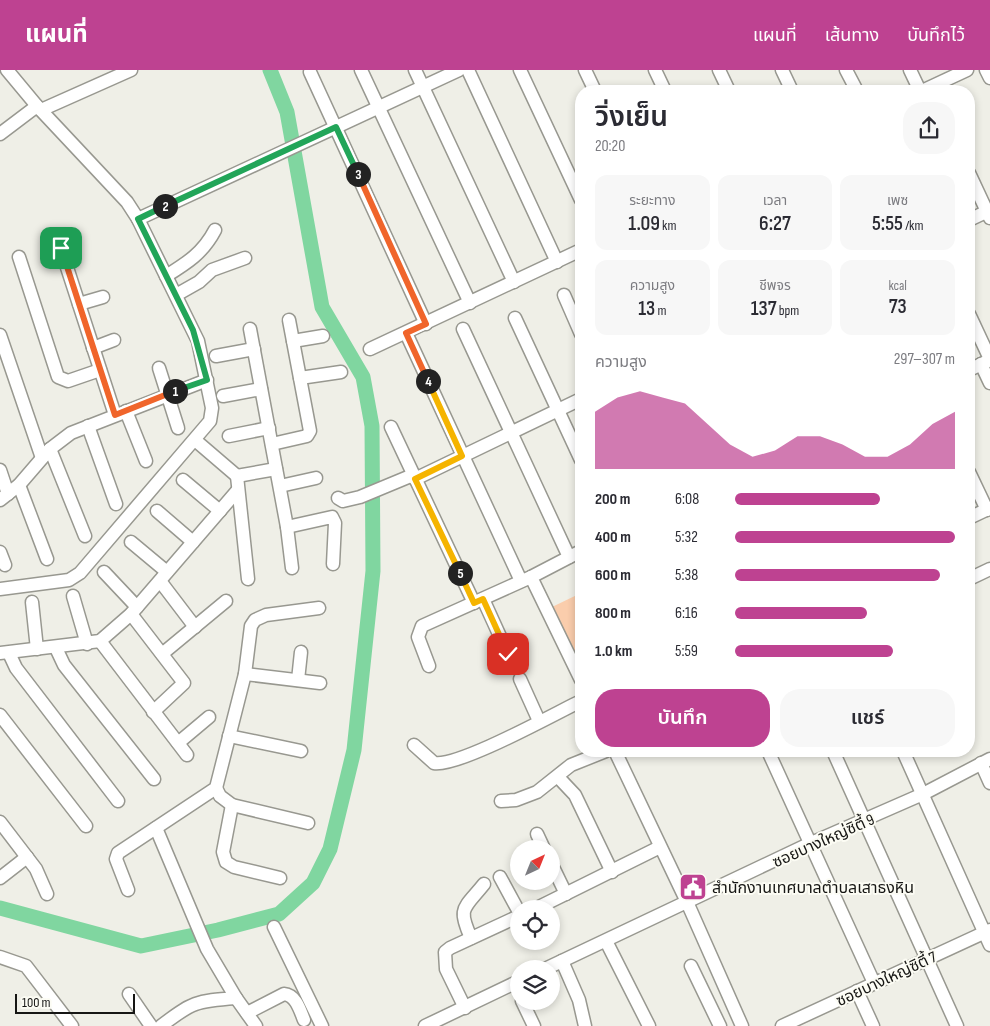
<!DOCTYPE html>
<html lang="th">
<head>
<meta charset="utf-8">
<style>
  body { margin:0; font-family:"Sofia Sans Condensed","Noto Sans Thai",sans-serif; background:#f7f7f7; color:#2b2b33; height:100vh; display:flex; flex-direction:column; font-size:19px; white-space:nowrap }
  * { box-sizing:border-box; margin:0 }
  p { font-size:16px; color:#7c7c81 }
  .icon { flex:none; width:28px; height:28px; fill:none; stroke:currentColor; stroke-width:2; stroke-linecap:round; stroke-linejoin:round }
  .map { position:relative; flex:1; overflow:hidden }
  .drawer { position:absolute; left:575px; top:15px; width:400px; height:672px; display:flex; flex-direction:column; background:#fff; border-radius:20px; box-shadow:0 2px 8px #0003 }
  .drawer>* { flex:none }
  .needle { width:32px; rotate:43deg }
  .buttons { position:absolute; left:510px; top:770px; display:grid; gap:10px }
  .buttons a { display:grid; place-items:center; width:50px; height:50px; border-radius:50%; background:#fff; box-shadow:0 2px 8px #0003; font-size:25px }
  .scale { position:absolute; left:15px; bottom:12px; width:120px; box-sizing:border-box; padding-left:5px; border:2px solid #161614; border-top:0; font-size:14px; line-height:18px; white-space:nowrap; color:#161614; -webkit-text-stroke:4px #fcfcf4; paint-order:stroke }
  .pin { position:absolute; display:grid; place-items:center; width:42px; height:42px; color:#fff; margin:-21px; border-radius:10px; box-shadow:0 2px 8px #0006 }
  .km { position:absolute; width:25px; height:25px; margin:-12px; border-radius:50%; background:#222; color:#fff; font-size:14px; line-height:25px; text-align:center }
  .round { display:grid; place-items:center; flex:none; width:52px; height:52px; border-radius:20px; background:#f7f7f7 }
  .headline { display:flex; align-items:center; justify-content:space-between; height:85px; padding:0 20px }
  h1 { font-size:28px; font-weight:600; line-height:38px }
  .metrics { display:grid; grid-template-columns:repeat(3,1fr); gap:8px; height:85px; padding:5px 20px }
  .metrics div { display:grid; align-content:center; border-radius:12px; background:#f7f7f7; text-align:center }
  .metrics b { font-size:21px; font-weight:600 }
  .metrics small { font-size:14px; font-weight:400 }
  .metrics p { font-size:14px }
  .chart { height:140px; padding:10px 20px }
  .chart p { display:flex; justify-content:space-between }
  .chart svg { width:100%; height:90px; margin-top:5px; fill:#be4291; opacity:.7 }
  .cta { display:flex; gap:10px; margin-top:auto; padding:10px 20px }
  .cta a { flex:1; height:58px; border-radius:20px; background:#be4291; color:#fff; font-size:20px; font-weight:600; line-height:58px; text-align:center }
  .cta a+a { background:#f7f7f7; color:#2b2b33 }
  ul { padding:0 20px; list-style:none; font-size:16px }
  li { display:grid; grid-template-columns:80px 60px 1fr; align-items:center; height:38px }
  li i { height:12px; border-radius:6px; background:#be4291 }
  header { display:flex; align-items:center; gap:30px; box-sizing:border-box; height:70px; padding:0 25px; background:#be4291; color:#fff }
  header strong { font-size:24px }
  nav { display:flex; gap:28px; margin-inline-start:auto; font-size:18px }
  .map>svg:first-child { display:block }
</style>
</head>
<body>
<header>
<strong>แผนที่</strong>
<nav><a>แผนที่</a><a>เส้นทาง</a><a>บันทึกไว้</a></nav>
</header>
<div class="map">
<svg width="990" height="956" viewBox="0 0 990 956">
  <rect width="100%" height="100%" fill="#efefe7"/>
  <polygon fill="#facdac" points="581,523 581,598 552,537"/>
  <g fill="none" stroke-linecap="round" stroke-linejoin="round">
    <polyline stroke="#80d6a0" stroke-width="15" points="0,838 141,876 218,860 279,844 313,813 330,779 354,680 373,501 372,356 363,307 322,237 287,42 270,0"/>
    <g stroke="#989890" stroke-width="15">
      <g id="minor">
        <polyline points="361,0 470,233"/>
        <polyline points="415,0 514,212"/>
        <polyline points="468,0 557,192"/>
        <polyline points="520,0 581,130"/>
        <polyline points="585,0 595,21"/>
        <polyline points="655,0 665,21"/>
        <polyline points="719,0 729,21"/>
        <polyline points="782,0 792,21"/>
        <polyline points="846,0 857,21"/>
        <polyline points="910,0 920,21"/>
        <polyline points="986,0 990,8"/>
        <polyline points="310,2 426,254"/>
        <polyline points="922,21 967,0"/>
        <polyline points="41,40 131,0"/>
        <polyline points="0,64 37,36"/>
        <polyline points="969,103 990,148"/>
        <polyline points="138,149 459,0"/>
        <polyline points="969,150 990,140"/>
        <polyline points="61,179 115,345"/>
        <polyline points="19,187 58,307 68,311 100,300"/>
        <path d="M 166,206 C 187,193 203,183 215,160"/>
        <polyline points="176,225 199,212 212,200 245,188"/>
        <polyline points="564,225 581,264"/>
        <polyline points="79,234 103,227"/>
        <polyline points="969,244 990,289"/>
        <polyline points="515,248 581,390"/>
        <polyline points="250,259 287,457 292,498"/>
        <polyline points="463,259 569,487"/>
        <polyline points="406,263 521,511"/>
        <polyline points="0,265 42,388"/>
        <polyline points="293,271 323,266"/>
        <polyline points="93,278 114,270"/>
        <polyline points="370,279 581,180"/>
        <polyline points="216,286 254,279"/>
        <polyline points="981,294 990,313"/>
        <polyline points="159,298 178,358"/>
        <polyline points="969,300 990,290"/>
        <polyline points="300,308 341,302"/>
        <polyline points="223,326 261,319"/>
        <polyline points="126,341 146,391"/>
        <polyline points="88,356 116,434"/>
        <polyline points="391,357 474,533"/>
        <polyline points="229,366 269,358"/>
        <polyline points="195,370 237,406 276,399"/>
        <polyline points="272,374 307,366 310,361 289,250"/>
        <polyline points="50,379 85,466"/>
        <polyline points="0,400 8,424"/>
        <polyline points="969,402 987,440"/>
        <polyline points="237,406 248,509"/>
        <polyline points="415,409 581,329"/>
        <polyline points="183,410 220,441"/>
        <polyline points="19,415 47,489"/>
        <polyline points="280,416 316,408"/>
        <polyline points="338,428 343,431 360,427 413,405"/>
        <polyline points="0,430 19,415 50,379 71,363 207,310"/>
        <polyline points="157,441 193,472"/>
        <polyline points="969,448 990,438"/>
        <polyline points="287,457 332,447 335,453 333,494"/>
        <polyline points="131,472 167,502"/>
        <polyline points="0,482 5,495"/>
        <polyline points="104,502 137,537"/>
        <polyline points="531,507 581,610"/>
        <polyline points="969,509 990,499"/>
        <polyline points="160,511 195,557"/>
        <polyline points="0,519 69,510 80,503 210,351 212,338 198,271 138,149 127,132 37,36 7,0"/>
        <polyline points="73,526 87,574"/>
        <polyline points="483,529 508,584"/>
        <polyline points="32,532 37,579"/>
        <polyline points="131,544 184,613 153,642"/>
        <polyline points="100,571 187,685"/>
        <polyline points="56,578 64,595 154,709"/>
        <polyline points="0,583 100,571 131,544 237,421"/>
        <polyline points="9,583 16,598 118,731"/>
        <polyline points="162,584 226,531"/>
        <polyline points="429,596 418,567 422,556 531,507 581,481"/>
        <polyline points="245,604 320,613"/>
        <polyline points="520,609 539,651"/>
        <polyline points="298,610 301,582"/>
        <polyline points="0,645 86,756"/>
        <polyline points="229,666 301,681"/>
        <polyline points="178,673 209,647"/>
        <path d="M 414,675 L 434,693 C 459,697 554,644 581,631"/>
        <polyline points="615,681 687,832 742,956"/>
        <polyline points="768,681 874,913"/>
        <polyline points="833,681 957,956"/>
        <polyline points="903,681 990,875"/>
        <polyline points="981,693 990,713"/>
        <polyline points="558,707 575,725 612,802"/>
        <polyline points="216,718 220,726 232,735 308,753"/>
        <polyline points="501,731 516,730 537,722 571,695 606,681"/>
        <polyline points="232,735 223,782 226,792 234,797 280,808"/>
        <polyline points="0,752 36,799 47,824"/>
        <polyline points="156,758 207,879 236,928 256,956"/>
        <polyline points="537,764 544,779"/>
        <polyline points="551,793 566,824"/>
        <polyline points="500,807 519,842"/>
        <polyline points="0,808 27,787"/>
        <polyline points="128,820 116,789 118,783 216,718 245,604 251,556 255,550 266,545 319,538"/>
        <polyline points="535,839 660,777"/>
        <polyline points="274,857 322,956"/>
        <path d="M 471,868 C 457,837 464,839 484,814"/>
        <polyline points="606,871 649,956"/>
        <polyline points="0,887 26,896 72,956"/>
        <polyline points="562,891 579,930 585,956"/>
        <polyline points="691,896 720,956"/>
        <polyline points="545,899 811,773 923,724 990,689"/>
        <polyline points="857,921 873,956"/>
        <polyline points="129,924 151,956"/>
        <polyline points="522,931 534,956"/>
        <polyline points="465,938 446,899 445,882 450,878 519,846"/>
        <path d="M 247,943 L 284,924 C 296,925 300,940 304,950"/>
        <path d="M 161,956 C 192,932 196,931 236,928"/>
        <polyline points="425,956 519,911"/>
        <polyline points="782,956 990,860"/>
      </g>
    </g>
    <use href="#minor" stroke="#fff" stroke-width="12"/>
  </g>
  <g fill="none" stroke-linecap="round" stroke-linejoin="round">
    <g stroke="#fff" stroke-width="10">
      <polyline id="split-1" points="61,178 115,345 175,321"/>
    </g>
    <g stroke="#fff" stroke-width="10">
      <polyline id="split-2" points="165,136 138,149 193,260 207,310 175,321"/>
    </g>
    <g stroke="#fff" stroke-width="10">
      <polyline id="split-3" points="165,136 336,57 358,104"/>
    </g>
    <g stroke="#fff" stroke-width="10">
      <polyline id="split-4" points="358,104 426,254 406,263 428,311"/>
    </g>
    <g stroke="#fff" stroke-width="10">
      <polyline id="split-5" points="428,311 462,386 415,409 460,503"/>
    </g>
    <g stroke="#fff" stroke-width="10">
      <polyline id="split-6" points="460,503 474,533 483,529 508,584"/>
    </g>
    <use href="#split-1" stroke="#f0652b" stroke-width="6"/>
    <use href="#split-2" stroke="#22a559" stroke-width="6"/>
    <use href="#split-3" stroke="#22a559" stroke-width="6"/>
    <use href="#split-4" stroke="#f0652b" stroke-width="6"/>
    <use href="#split-5" stroke="#f5b400" stroke-width="6"/>
    <use href="#split-6" stroke="#f5b400" stroke-width="6"/>
  </g>
  <defs>
    <g id="civic-square" transform="scale(1.4375)"><rect x="-9" y="-9" width="18" height="18" rx="4" fill="#be4291" stroke="#fcfcf4"/><path d="M-.6-6.5H3V-4.5H.6V-3L4-1V1h2V6H-6V1h2V-1L-.6-3ZM-1.2 2.5V6h2.4V2.5Z" fill="#fff"/></g>
  </defs>
  <g fill-rule="evenodd">
    <use href="#civic-square" x="693" y="817"/>
  </g>
  <g text-anchor="middle" stroke-width="4" stroke-linejoin="round" paint-order="stroke">
    <g font-size="16" fill="#161614" stroke="#fcfcf4">
      <text transform="translate(823 770) rotate(-24)" y="6">ซอยบางใหญ่ซิตี้ 9</text>
      <text transform="translate(886 908) rotate(-25)" y="6">ซอยบางใหญ่ซิตี้ 7</text>
    </g>
    <g font-size="16" fill="#161614" stroke="#fcfcf4" text-anchor="start">
      <text x="712" y="823">สำนักงานเทศบาลตำบลเสาธงหิน</text>
    </g>
  </g>
</svg>
<div class="buttons">
<a><svg class="needle" viewBox="-14 -14 28 28"><path d="M0-13l5 13h-10z" fill="#e53935"/><path d="M0 13l5-13h-10z" fill="#7c7c81"/></svg></a>
<a><svg class="icon" aria-label="locate" viewBox="0 0 24 24"><circle cx="12" cy="12" r="6"/><path d="M12 2v4M12 18v4M2 12h4M18 12h4"/></svg></a>
<a><svg class="icon" aria-label="layers" viewBox="0 0 24 24"><path d="M12 4l9 5-9 5-9-5zM3 14l9 5 9-5"/></svg></a>
</div>
<div class="scale">100 m</div>
<div class="pin" style="left:61px;top:178px;background:#1e9e55"><svg class="icon" aria-label="arrive" viewBox="0 0 24 24"><path d="M6 21V4h12l-3 4 3 4H6"/></svg></div>
<div class="pin" style="left:508px;top:584px;background:#d93025"><svg class="icon" aria-label="check" viewBox="0 0 24 24"><path d="M5 12l5 5 9-10"/></svg></div>
<b class="km" style="left:175px;top:321px">1</b>
<b class="km" style="left:165px;top:136px">2</b>
<b class="km" style="left:358px;top:104px">3</b>
<b class="km" style="left:428px;top:311px">4</b>
<b class="km" style="left:460px;top:503px">5</b>
<section class="drawer">
<div class="headline"><div><h1>วิ่งเย็น</h1><p>20:20</p></div><a class="round"><svg class="icon" aria-label="share" viewBox="0 0 24 24"><path d="M12 15V3M7 8l5-5 5 5M5 13v7h14v-7"/></svg></a></div>
<div class="metrics">
<div><p>ระยะทาง</p><b>1.09<small> km</small></b></div>
<div><p>เวลา</p><b>6:27</b></div>
<div><p>เพซ</p><b>5:55<small> /km</small></b></div>
</div>
<div class="metrics">
<div><p>ความสูง</p><b>13<small> m</small></b></div>
<div><p>ชีพจร</p><b>137<small> bpm</small></b></div>
<div><p>kcal</p><b>73</b></div>
</div>
<div class="chart"><p><span>ความสูง</span>297–307 m</p>
<svg viewBox="0 0 160 44" preserveAspectRatio="none"><path d="M0 44V16L10 9L20 6L30 9L40 12L50 22L60 32L70 38L80 35L90 28L100 28L110 32L120 38L130 38L140 32L150 22L160 16V44z"/></svg>
</div>
<ul>
<li><b>200 m</b>6:08<i style="width:66%"></i></li>
<li><b>400 m</b>5:32<i style="width:100%"></i></li>
<li><b>600 m</b>5:38<i style="width:93%"></i></li>
<li><b>800 m</b>6:16<i style="width:60%"></i></li>
<li><b>1.0 km</b>5:59<i style="width:72%"></i></li>
</ul>
<div class="cta"><a>บันทึก</a><a>แชร์</a></div>
</section>
</div>
</body>
</html>
